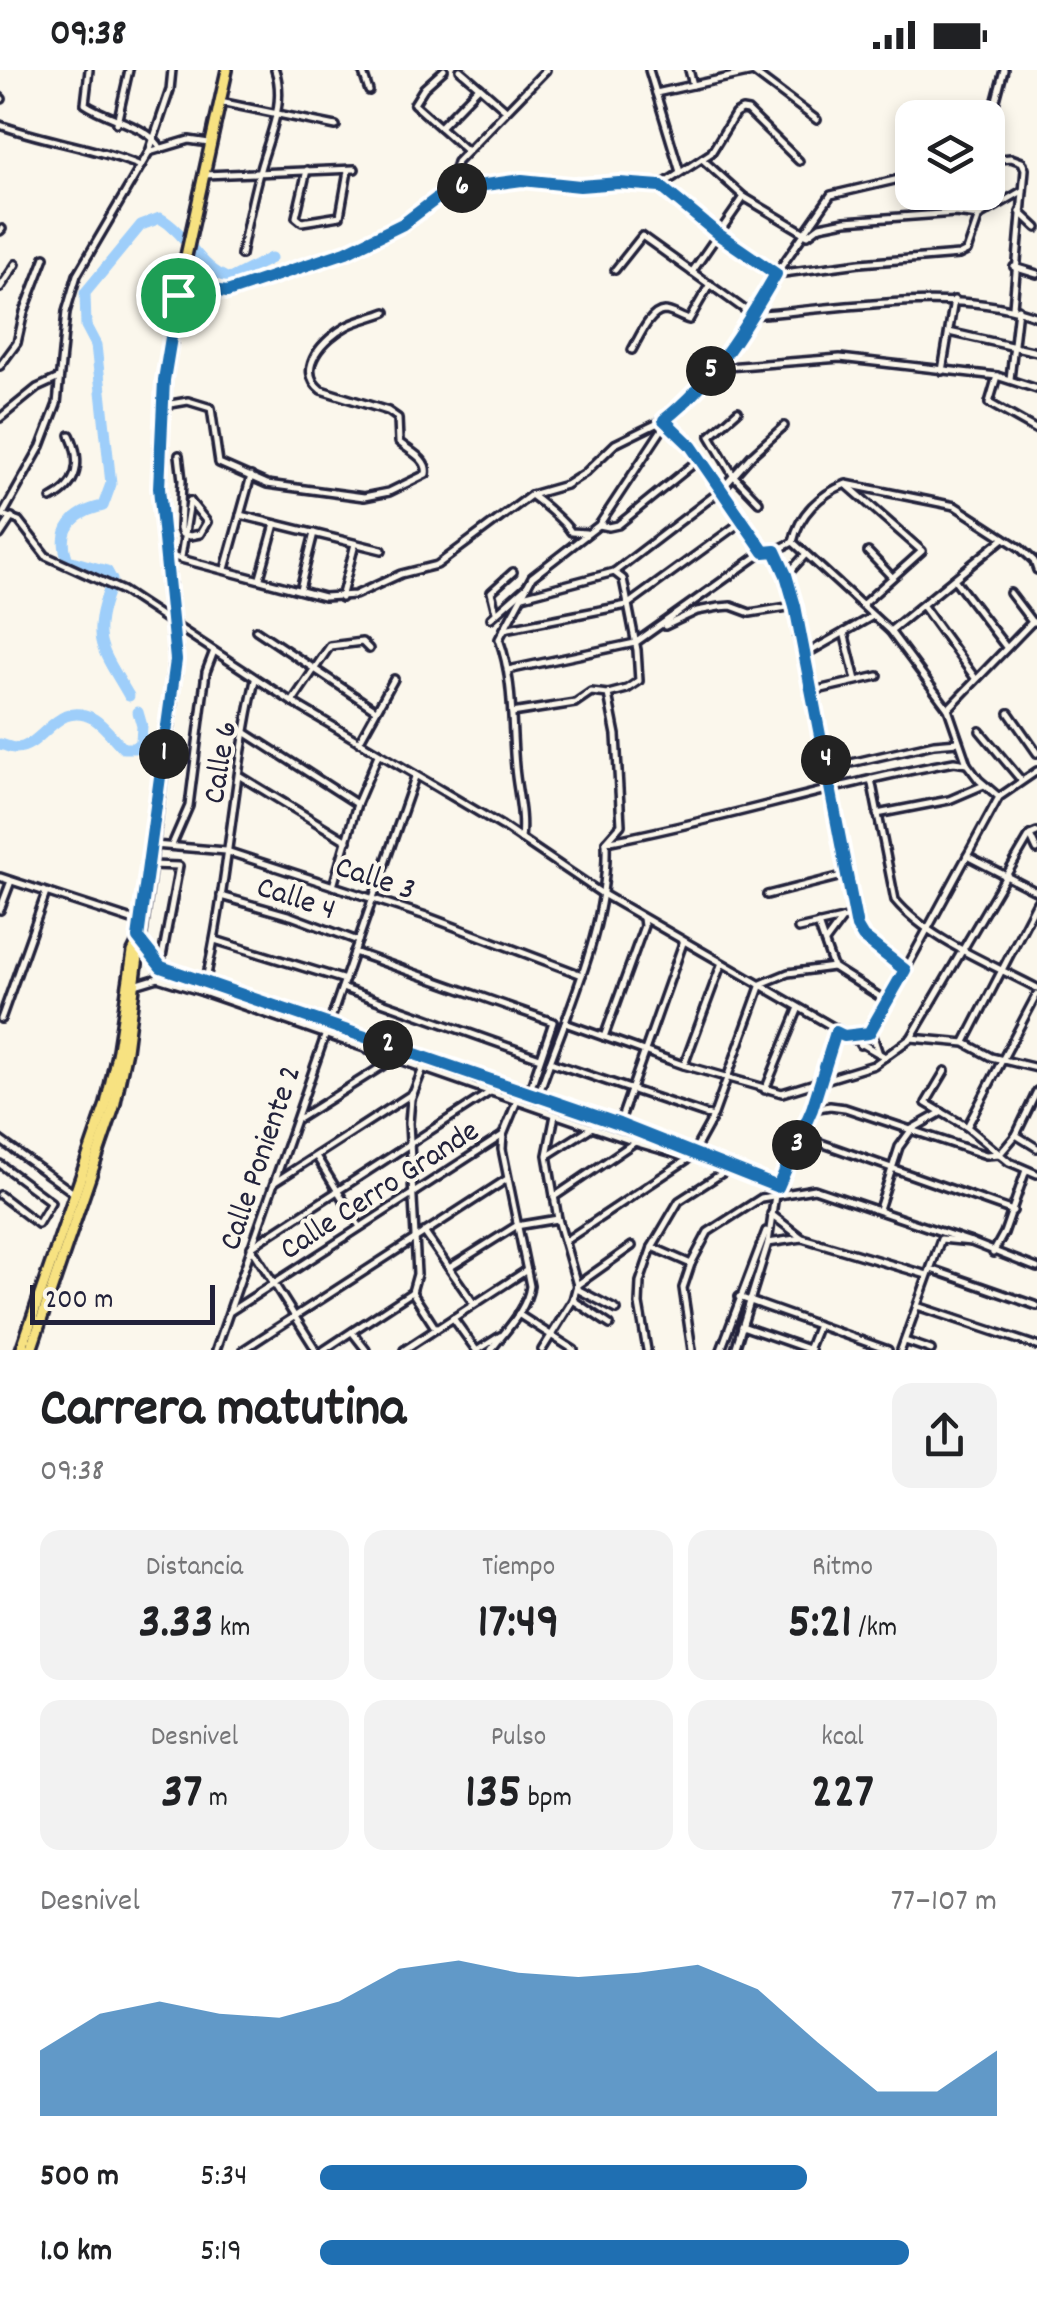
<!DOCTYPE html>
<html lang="es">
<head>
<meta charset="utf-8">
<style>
  body { margin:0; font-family:Dekko,sans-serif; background:#f2f2f2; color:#202124; height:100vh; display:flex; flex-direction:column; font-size:38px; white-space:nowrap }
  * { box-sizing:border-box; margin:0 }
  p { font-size:32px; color:#757577 }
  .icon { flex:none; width:55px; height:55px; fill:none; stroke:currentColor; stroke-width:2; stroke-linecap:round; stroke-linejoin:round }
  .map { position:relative; height:1280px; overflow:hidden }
  .panel { display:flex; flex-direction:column; background:#fff; flex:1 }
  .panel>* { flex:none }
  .fabs { position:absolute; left:895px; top:30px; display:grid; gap:20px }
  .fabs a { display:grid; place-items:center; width:110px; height:110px; border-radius:20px; background:#fff; box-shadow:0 5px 15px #0003; font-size:50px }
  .scale { position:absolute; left:30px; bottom:25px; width:185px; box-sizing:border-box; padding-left:10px; border:5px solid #22223b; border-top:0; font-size:28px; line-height:35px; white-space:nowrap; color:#22223b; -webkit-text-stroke:8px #fbf7ec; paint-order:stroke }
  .pin { position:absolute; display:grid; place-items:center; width:85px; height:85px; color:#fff; margin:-42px; border:5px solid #fff; border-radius:50%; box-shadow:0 2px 10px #0007 }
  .km { position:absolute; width:50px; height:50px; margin:-25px; border-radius:50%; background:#222; color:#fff; font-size:28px; line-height:50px; text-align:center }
  .round { display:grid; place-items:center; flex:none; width:105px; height:105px; border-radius:20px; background:#f2f2f2 }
  .overview { display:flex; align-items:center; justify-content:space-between; height:170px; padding:0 40px }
  h1 { font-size:55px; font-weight:800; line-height:75px }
  .metrics { display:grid; grid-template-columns:repeat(3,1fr); gap:15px; height:170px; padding:10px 40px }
  .metrics div { display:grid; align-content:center; border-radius:20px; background:#f2f2f2; text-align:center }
  .metrics b { font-size:50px; font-weight:800 }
  .metrics small { font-size:28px; font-weight:400 }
  .metrics p { font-size:28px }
  .chart { height:280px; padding:20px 40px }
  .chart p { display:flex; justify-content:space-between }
  .chart svg { width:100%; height:180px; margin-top:10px; fill:#1f6fb2; opacity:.7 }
  ul { padding:0 40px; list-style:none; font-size:32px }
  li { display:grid; grid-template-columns:160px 120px 1fr; align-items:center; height:75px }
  li i { height:25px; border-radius:12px; background:#1f6fb2 }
  .status { display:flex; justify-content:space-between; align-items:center; height:70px; padding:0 50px; background:#fff; direction:ltr }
  .status svg { height:28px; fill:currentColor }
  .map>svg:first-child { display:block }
</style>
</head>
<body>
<div class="status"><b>09:38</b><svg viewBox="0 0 49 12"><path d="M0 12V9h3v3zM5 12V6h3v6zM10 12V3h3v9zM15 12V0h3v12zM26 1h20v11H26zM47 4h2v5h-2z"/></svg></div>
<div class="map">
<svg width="1037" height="1280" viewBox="0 0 1037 1280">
  <rect width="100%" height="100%" fill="#fbf7ec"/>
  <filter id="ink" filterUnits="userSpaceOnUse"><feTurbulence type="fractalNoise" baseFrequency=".01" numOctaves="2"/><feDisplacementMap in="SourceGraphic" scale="20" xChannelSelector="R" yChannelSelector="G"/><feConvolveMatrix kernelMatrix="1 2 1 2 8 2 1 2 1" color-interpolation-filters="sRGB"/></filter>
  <g filter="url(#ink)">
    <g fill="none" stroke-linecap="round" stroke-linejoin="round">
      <g stroke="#9ecefa" stroke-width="11">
        <path d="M 112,510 L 107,501 L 68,490 C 56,460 74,442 103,436 L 111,414 L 96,275 L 86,256 L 85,223 L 141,155 L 160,148 C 188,164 200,200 230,209 L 271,188"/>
        <path d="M 109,520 C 89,571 104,582 129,626"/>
        <path d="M 0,674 C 5,675 10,678 16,678 C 43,678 57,628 94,649 C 104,655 114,669 123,678 L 134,678 L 141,672 L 142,656 L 138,642"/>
      </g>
      <g stroke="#22223b" stroke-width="12">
        <g id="minor">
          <path d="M 89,0 L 85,34 C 108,50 149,55 161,79"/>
          <polyline points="362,0 369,21"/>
          <polyline points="444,0 424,18 414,34 467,81"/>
          <polyline points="460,0 506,40"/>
          <polyline points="649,0 680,102"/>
          <polyline points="689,0 693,15"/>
          <polyline points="656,23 753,2 817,50"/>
          <polyline points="0,27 2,29"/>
          <polyline points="220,32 336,56"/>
          <polyline points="117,53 129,0"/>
          <path d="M 0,55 C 47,72 95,77 141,96"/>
          <polyline points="440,57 479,17"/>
          <polyline points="149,82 189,70 209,73"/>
          <polyline points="988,86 991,49 1004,0"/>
          <polyline points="702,89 744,127 808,165 820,156 845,151 955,143 979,146 1022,121"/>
          <polyline points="988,90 1011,88 1022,92 1025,99 1013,237"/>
          <polyline points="307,100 296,147 302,152 340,146 348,101"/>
          <polyline points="204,105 355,99"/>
          <polyline points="660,116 711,83 735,44 742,40 748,41 799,91"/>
          <polyline points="449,120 522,110 581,116 619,113 660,116 718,164 776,204 860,193 959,185 967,181 979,146"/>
          <polyline points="1020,142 1037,158"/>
          <polyline points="0,161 2,159"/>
          <path d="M 241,185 C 246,159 251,133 258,107 C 266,72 287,36 275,0"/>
          <polyline points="1014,197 1037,204"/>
          <path d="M 615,200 L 642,166 L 752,245 C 837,239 958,216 1037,247"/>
          <polyline points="692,202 744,127"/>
          <polyline points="0,218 16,194"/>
          <polyline points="181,224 204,219 227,222 345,182 403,154 449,120 457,92 546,0"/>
          <polyline points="949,262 1037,282"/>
          <path d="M 632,280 C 639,268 649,242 664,241 C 672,241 681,248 689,250 L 710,214"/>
          <polyline points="0,296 17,273 24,242 45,187"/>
          <polyline points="714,298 840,288 997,306 1037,319"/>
          <polyline points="942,301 954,230"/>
          <polyline points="997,306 989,333 1037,360"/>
          <polyline points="1010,309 1018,239"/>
          <path d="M 165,335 L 188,331 L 211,338 L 219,393 L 267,414 L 364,427 L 389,422 L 426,404 C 429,389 409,381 399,372 L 398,348 L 388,341 L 321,320 C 294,299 325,268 347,256 C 358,250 374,247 386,242"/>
          <polyline points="738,341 710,366 733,405 759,432"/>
          <polyline points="0,348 37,318 59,308"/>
          <polyline points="665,355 691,376 764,482 775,481 787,505 795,536 798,566 813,621 857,857 863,867 905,900"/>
          <polyline points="179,385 182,410 180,459 182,464 190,466 200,464 207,452 190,431"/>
          <polyline points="847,415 922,481 862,535"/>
          <path d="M 531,425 C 541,432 565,452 571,462 L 586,463"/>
          <path d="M 51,429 C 79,415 82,391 70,365"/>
          <polyline points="0,444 19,451 46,486 123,521 292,632 502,756 601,823 885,987"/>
          <polyline points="3,444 41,376 57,334 66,242 77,205 149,82 170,20 172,0"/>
          <polyline points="240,445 382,480"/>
          <polyline points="599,455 609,457 618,455 697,391"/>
          <polyline points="0,465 12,447"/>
          <polyline points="793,472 890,561 948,639 967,694 979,710 999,727"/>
          <path d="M 793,472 C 799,444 820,424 846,414 L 955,436 L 1020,478 L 1034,491 L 1037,500"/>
          <polyline points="775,481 793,472"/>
          <polyline points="868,482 892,507"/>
          <polyline points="166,485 324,527 355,525 401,504 437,495 531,425 566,415 585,403 615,374 664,350 691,329 752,245 776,204 831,125 912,106"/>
          <polyline points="181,487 190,431"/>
          <polyline points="225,499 251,406"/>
          <polyline points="787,505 805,485"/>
          <polyline points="260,508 275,454"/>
          <polyline points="954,509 1006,577"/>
          <polyline points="300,519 314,463"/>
          <polyline points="1010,523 1032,552"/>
          <polyline points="523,526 614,502 720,421 752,385 784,356"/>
          <polyline points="341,528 355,474"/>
          <polyline points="923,536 975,608"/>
          <polyline points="496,542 491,522 513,502"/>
          <polyline points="491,548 526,517"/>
          <polyline points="665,556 697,541 719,537 731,536 750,543 794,536"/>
          <polyline points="504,559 627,535 741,452"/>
          <polyline points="256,560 376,640"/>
          <polyline points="890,561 1004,468"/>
          <polyline points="844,562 856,610"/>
          <polyline points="804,585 871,547"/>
          <polyline points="508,600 635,573 763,482"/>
          <polyline points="813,621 878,606"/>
          <polyline points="292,632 330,576 362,572 369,579"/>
          <polyline points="948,639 1032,552 1037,552"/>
          <polyline points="512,643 575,633 591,622 608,624 627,619 639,611 637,580 623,509 614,502"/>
          <polyline points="1009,643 1037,683"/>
          <polyline points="243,661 357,734"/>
          <polyline points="980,661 1021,710"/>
          <polyline points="359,672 394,609"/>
          <polyline points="829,698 934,674 958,672"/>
          <polyline points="240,706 347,771"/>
          <path d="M 871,709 L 895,830 C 927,869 992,894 1037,918"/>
          <polyline points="877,744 949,730 984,715"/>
          <polyline points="1030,765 1037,780"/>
          <path d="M 521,769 C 524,743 517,722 515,697 C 511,653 514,610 499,569 L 532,507 L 599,455 L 665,355"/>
          <path d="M 606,772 C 723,750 837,713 954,692 L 967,694"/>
          <polyline points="154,775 226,781 426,846 582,905"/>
          <polyline points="172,775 189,736 206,602 214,581"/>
          <polyline points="967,786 1037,822"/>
          <polyline points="151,795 179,796 158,908"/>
          <polyline points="0,807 141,853"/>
          <polyline points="333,816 357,734 378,685"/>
          <polyline points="767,825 846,805"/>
          <polyline points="221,826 291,846 358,871"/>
          <polyline points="0,840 11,811"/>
          <polyline points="818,854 833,897 888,932"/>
          <polyline points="798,859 842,849"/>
          <path d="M 140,870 L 161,897 L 619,1054 C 673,1073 724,1097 778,1117"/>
          <polyline points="215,870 345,910"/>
          <polyline points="825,872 842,849 854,846"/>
          <polyline points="354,882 553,952 529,1023"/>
          <polyline points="135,915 158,908 203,922 635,1072 676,1084 702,1086"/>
          <polyline points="342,918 540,988"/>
          <path d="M 203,922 C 228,819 232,712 255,610"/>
          <polyline points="1,949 46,823"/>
          <polyline points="565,953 683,995 782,1023 874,995 911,968 965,973 991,987 1037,998"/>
          <polyline points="871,960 879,984"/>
          <polyline points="847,966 869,963"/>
          <polyline points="604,967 644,856 643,848"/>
          <polyline points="911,968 1030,765 1037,762"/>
          <polyline points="965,972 1037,832"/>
          <polyline points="860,975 888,932 999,727 1037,701"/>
          <polyline points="550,992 713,1047"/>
          <polyline points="684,995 721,895"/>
          <polyline points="945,1001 926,1033 967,1057 1009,1092 1037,1104"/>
          <polyline points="765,1020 798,940"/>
          <path d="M 538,1026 C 565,945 609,860 606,772 L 621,755 L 616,665 L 608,624"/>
          <polyline points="812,1039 830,1036 845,1038 986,1085 1000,1084 1016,1065 1037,1021"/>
          <polyline points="300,1048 392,990"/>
          <polyline points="619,1054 683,873"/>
          <polyline points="967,1057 1037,924"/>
          <polyline points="1016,1065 1037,1078"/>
          <polyline points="801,1066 1013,1141"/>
          <polyline points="0,1070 75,1124"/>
          <polyline points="548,1085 605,1049"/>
          <polyline points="316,1086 360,1157"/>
          <polyline points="0,1094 51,1132 38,1154 0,1125"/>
          <polyline points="275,1112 413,1023"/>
          <polyline points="554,1127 635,1072"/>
          <polyline points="879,1139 899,1077 912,1059 942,1042"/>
          <polyline points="771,1144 802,1168 927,1205"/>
          <polyline points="424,1162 474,1234"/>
          <polyline points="565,1171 691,1087 713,1047 761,914 788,903 833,897"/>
          <polyline points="768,1173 802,1168"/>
          <polyline points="652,1177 691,1194"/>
          <polyline points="993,1183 1004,1163 1026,1100"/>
          <polyline points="449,1198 516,1156 558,1149"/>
          <polyline points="931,1199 1037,1236"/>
          <polyline points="577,1215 632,1176"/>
          <polyline points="577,1219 617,1240"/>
          <polyline points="412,1222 417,1204 409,1053 411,1029 427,988"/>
          <polyline points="412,1222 436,1259"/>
          <polyline points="739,1227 888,1280"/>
          <polyline points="573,1230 610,1255"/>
          <polyline points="917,1236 1037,1276"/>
          <polyline points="231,1241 503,1065"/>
          <polyline points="518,1244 574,1280"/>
          <polyline points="453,1248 476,1280"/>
          <polyline points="742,1256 811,1280"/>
          <polyline points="352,1262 366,1280"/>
          <polyline points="905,1271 931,1280"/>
          <polyline points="216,1280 415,707"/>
          <polyline points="243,1280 507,1109"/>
          <polyline points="316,1280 251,1177 490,1022"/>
          <polyline points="324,1280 412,1222"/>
          <polyline points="404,1280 527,1200"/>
          <polyline points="478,1280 500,1266"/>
          <path d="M 491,1280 C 505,1261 527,1240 530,1216 L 502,1079 L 503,1065 L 521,1021"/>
          <polyline points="542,1280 573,1230 577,1215 558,1149 547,1085 555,1045"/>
          <polyline points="647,1280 639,1234 640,1212 652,1177 679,1131 727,1100"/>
          <polyline points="692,1280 683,1218 691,1194 708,1162 761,1128 814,1119 971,1172"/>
          <polyline points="721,1280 766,1161"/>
          <polyline points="735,1280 768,1173 775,1125 812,1039 836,962"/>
          <polyline points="808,1280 818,1255"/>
          <polyline points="901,1280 941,1169 971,1172 1037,1198"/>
        </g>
      </g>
      <g stroke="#22223b" stroke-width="16">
        <g id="primary">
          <polyline points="21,1280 106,1034 118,980 133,882 138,872"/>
          <polyline points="31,1280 114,1037 126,980 176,590 159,417 164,311 186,186 227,0"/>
        </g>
      </g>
      <use href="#minor" stroke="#fbf7ec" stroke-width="5"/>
      <use href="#primary" stroke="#f7e281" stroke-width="9"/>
    </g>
  </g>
  <g fill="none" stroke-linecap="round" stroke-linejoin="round" filter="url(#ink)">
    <g stroke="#fff" stroke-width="20">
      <path id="route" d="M 522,110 L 580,116 L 619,113 L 660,116 L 718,164 L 776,204 C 746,256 712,313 664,350 L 691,376 L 764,482 L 775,481 L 786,505 L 795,536 L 857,857 L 863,867 L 905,900 L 869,963 L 844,966 L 836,962 L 812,1039 L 778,1117 L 619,1054 L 161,897 L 138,868 L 176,590 L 159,418 L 164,310 L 178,225 L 204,219 L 227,222 L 346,182 L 403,154 L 448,120 Z"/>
    </g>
    <use href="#route" stroke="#1f6fb2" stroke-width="12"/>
  </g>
  <g text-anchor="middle" stroke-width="8" stroke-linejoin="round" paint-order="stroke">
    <g font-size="32" fill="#22223b" stroke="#fbf7ec">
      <text transform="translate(218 692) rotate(-81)" y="11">Calle 6</text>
      <text transform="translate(376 806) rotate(18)" y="11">Calle 3</text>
      <text transform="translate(297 826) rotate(18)" y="11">Calle 4</text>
      <text transform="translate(258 1087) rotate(-71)" y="11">Calle Poniente 2</text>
      <text transform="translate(378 1118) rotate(-33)" y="11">Calle Cerro Grande</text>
    </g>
  </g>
</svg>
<div class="fabs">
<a><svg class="icon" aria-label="layers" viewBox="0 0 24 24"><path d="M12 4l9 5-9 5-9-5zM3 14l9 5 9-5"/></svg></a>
</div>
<div class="scale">200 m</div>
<div class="pin" style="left:178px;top:225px;background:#1e9e55"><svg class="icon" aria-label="arrive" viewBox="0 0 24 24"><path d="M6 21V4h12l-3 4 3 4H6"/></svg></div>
<b class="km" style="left:164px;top:684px">1</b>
<b class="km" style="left:388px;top:975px">2</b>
<b class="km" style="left:797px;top:1075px">3</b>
<b class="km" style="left:826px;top:690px">4</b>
<b class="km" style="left:711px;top:301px">5</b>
<b class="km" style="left:462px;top:118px">6</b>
</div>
<section class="panel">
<div class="overview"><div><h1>Carrera matutina</h1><p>09:38</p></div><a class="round"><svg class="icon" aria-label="share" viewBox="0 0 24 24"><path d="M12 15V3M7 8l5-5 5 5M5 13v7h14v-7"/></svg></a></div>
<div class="metrics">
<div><p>Distancia</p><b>3.33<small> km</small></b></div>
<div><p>Tiempo</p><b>17:49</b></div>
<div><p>Ritmo</p><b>5:21<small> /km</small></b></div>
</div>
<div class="metrics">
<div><p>Desnivel</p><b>37<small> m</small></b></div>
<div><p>Pulso</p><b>135<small> bpm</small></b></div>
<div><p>kcal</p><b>227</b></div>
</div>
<div class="chart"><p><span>Desnivel</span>77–107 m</p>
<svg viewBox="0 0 160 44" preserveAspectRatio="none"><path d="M0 44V28L10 19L20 16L30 19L40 20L50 16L60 8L70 6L80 9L90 10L100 9L110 7L120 13L130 26L140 38L150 38L160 28V44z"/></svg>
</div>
<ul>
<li><b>500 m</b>5:34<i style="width:72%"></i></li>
<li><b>1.0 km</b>5:19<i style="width:87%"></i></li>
</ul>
</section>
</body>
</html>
